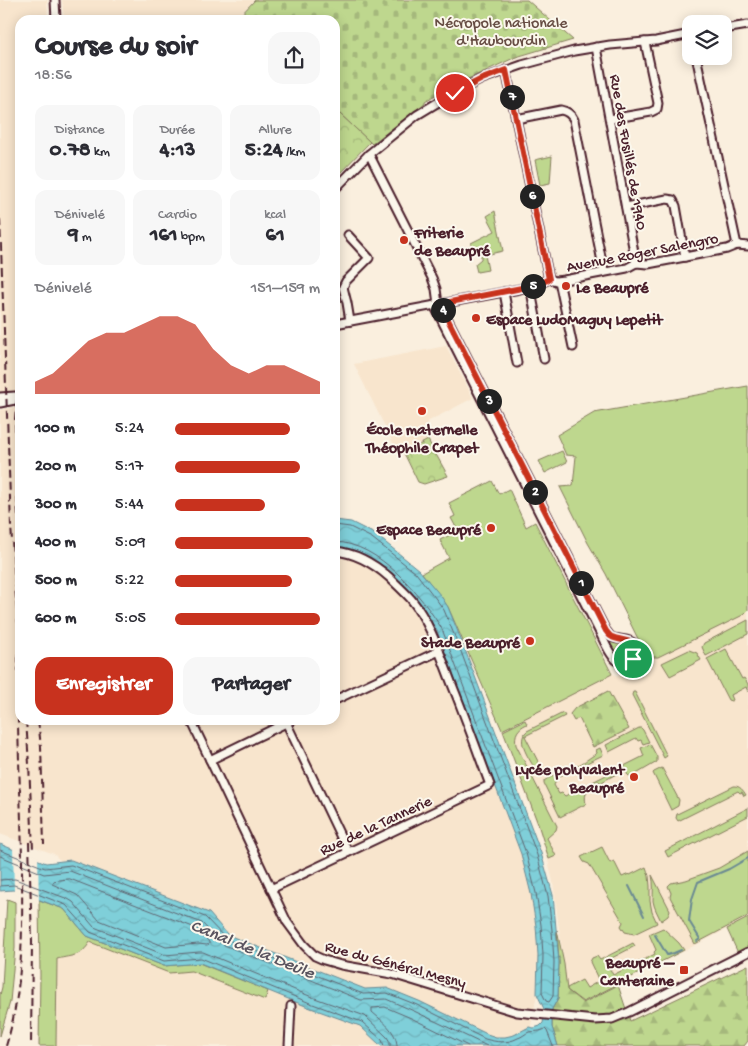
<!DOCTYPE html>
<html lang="fr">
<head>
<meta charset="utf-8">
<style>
  body { margin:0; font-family:"Gochi Hand",sans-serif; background:#f7f7f7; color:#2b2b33; height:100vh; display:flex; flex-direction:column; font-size:19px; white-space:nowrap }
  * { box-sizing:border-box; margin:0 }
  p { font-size:16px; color:#7c7c81 }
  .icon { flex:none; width:28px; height:28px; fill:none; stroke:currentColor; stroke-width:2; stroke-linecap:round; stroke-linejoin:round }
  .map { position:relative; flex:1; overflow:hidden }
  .sheet { position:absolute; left:15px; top:15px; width:325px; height:710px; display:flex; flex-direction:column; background:#fff; border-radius:15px; box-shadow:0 2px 12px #0003 }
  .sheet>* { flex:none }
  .tools { position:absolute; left:682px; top:15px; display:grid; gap:10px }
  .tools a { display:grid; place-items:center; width:50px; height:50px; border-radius:10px; background:#fff; box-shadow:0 2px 12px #0003; font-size:25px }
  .pin { position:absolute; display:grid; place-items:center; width:42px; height:42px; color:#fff; margin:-21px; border:2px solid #fff; border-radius:50%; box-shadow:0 1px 5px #0007 }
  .km { position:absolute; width:25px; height:25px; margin:-12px; border-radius:50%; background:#222; color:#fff; font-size:14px; line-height:25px; text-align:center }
  .round { display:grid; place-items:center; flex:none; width:52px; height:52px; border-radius:15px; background:#f7f7f7 }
  .overview { display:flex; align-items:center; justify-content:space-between; height:85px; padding:0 20px }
  h1 { font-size:28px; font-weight:800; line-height:38px }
  .figures { display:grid; grid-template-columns:repeat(3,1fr); gap:8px; height:85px; padding:5px 20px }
  .figures div { display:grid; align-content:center; border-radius:12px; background:#f7f7f7; text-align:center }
  .figures b { font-size:21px; font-weight:800 }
  .figures small { font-size:14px; font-weight:400 }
  .figures p { font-size:14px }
  .chart { height:140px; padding:10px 20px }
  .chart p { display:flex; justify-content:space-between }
  .chart svg { width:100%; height:90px; margin-top:5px; fill:#c8321e; opacity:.7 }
  .button { display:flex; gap:10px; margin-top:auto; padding:10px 20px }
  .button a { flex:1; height:58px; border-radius:15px; background:#c8321e; color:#fff; font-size:20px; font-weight:800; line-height:58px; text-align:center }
  .button a+a { background:#f7f7f7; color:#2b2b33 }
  ul { padding:0 20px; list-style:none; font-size:16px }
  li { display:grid; grid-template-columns:80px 60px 1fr; align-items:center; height:38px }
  li i { height:12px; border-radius:6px; background:#c8321e }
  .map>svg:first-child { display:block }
</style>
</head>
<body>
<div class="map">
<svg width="748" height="1046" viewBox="0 0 748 1046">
  <defs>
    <pattern id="forest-firs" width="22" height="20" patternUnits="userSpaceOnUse" patternTransform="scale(1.25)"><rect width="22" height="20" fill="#bed78e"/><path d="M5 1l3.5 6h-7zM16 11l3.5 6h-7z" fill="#a5b87b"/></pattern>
    <pattern id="cemetery-stones" width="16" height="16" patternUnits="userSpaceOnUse" patternTransform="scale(1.25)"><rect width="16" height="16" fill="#bed78e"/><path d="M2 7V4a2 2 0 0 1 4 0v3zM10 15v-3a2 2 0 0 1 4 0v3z" fill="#a5b87b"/></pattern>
    <pattern id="park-crowns" width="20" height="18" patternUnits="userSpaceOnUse" patternTransform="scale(1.25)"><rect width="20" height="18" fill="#bed78e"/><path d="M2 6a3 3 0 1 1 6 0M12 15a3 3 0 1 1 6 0" fill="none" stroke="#a5b87b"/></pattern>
    <pattern id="water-waves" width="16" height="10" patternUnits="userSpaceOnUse" patternTransform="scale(1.25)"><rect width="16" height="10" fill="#7fcfd9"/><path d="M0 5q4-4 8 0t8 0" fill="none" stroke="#6fb1ba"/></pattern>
  </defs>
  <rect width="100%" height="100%" fill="#faefde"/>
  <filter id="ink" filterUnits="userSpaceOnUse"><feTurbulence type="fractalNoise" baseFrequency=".02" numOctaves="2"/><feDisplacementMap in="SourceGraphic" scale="10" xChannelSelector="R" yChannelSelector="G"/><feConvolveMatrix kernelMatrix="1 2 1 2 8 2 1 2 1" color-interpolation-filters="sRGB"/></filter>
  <g filter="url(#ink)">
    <g fill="#f8e5cd">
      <polygon points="0,0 47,0 48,20 20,20 20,392 0,392"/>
      <polygon points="62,0 254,0 235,20 64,20"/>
      <polygon points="446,346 473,398 427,422 434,437 399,455 354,364"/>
      <polygon points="20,406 20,720 335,720 335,547 358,552 370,558 394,577 412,595 428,616 437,631 521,854 531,894 536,926 538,955 537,994 527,1046 56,1046 57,959 80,954 106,908 54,854 0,834 0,410"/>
      <polygon points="748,605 748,918 583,1003 567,990 553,882 546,852 537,824 502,730 612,674 618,676 645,663 647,657"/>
    </g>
    <g fill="#bed78e" stroke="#847b5c">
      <polygon points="552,156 550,183 540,185 535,160"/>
      <polygon points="495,211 503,251 485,255 488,270 477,272 475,264 481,259 481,253 479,249 471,246 471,243 495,231 487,216"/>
      <polygon points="748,386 748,610 743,615 658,657 647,657 606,574 588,543 560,487 573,486 576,456 566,455 557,435 594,413"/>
      <polygon points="562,451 567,462 545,473 539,461"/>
      <polygon points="492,481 499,494 509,489 526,527 535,522 612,674 502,730 448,607 422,573 449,558 440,540 458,531 451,518 455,516 449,503"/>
      <polygon points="748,620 748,634 706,656 702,647 704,643"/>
      <path d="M 608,640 C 611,641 613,642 616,642 C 625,644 635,643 630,656 L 624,659 L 619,657 L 608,641 Z"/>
      <polygon points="726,649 742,679 744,678 748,684 748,692 746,687 731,695 733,700 731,701 728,700 707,659"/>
      <polygon points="689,650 697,653 701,660 670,676 662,663"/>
      <polygon points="633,692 635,692 667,756 664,758 632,695"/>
      <path d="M 563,713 L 565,716 L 525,736 L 544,773 L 538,773 L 536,771 C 530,759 515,741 527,731 Z"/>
      <path d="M 525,720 L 527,724 C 518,728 514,734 516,745 L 557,826 L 556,830 L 547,838 L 556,856 L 549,859 L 538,824 L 503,731 Z"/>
      <polygon points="639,728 641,728 643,730 649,742 643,744 641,740 638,741 636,738 609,752 606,745"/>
      <polygon points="650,744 657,757 657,762 633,776 629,776 627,774 624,766 644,756 641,748"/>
      <path d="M 600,748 L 603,755 L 558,777 L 554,785 L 559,794 L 562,793 L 565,796 L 616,770 L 618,773 L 600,783 L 599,781 C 589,786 583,793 586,804 L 560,817 L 544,784 L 544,781 C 553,774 563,772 573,768 C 582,764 589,758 597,753 L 596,750 Z"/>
      <polygon points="662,768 679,800 678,806 671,810 653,773 654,772"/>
      <path d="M 734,786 C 740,786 743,790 746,795 L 744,796 L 742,792 L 740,793 L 738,791 L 678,821 L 676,818 L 677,814 Z"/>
      <polygon points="748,808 748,816 668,857 665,851"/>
      <polygon points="602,847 610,863 614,861 622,877 629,874 630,875 646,867 649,876 650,886 650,901 652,912 657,923 634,934 625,932 621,926 623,922 589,864 584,862 581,857"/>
      <polygon points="748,851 748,916 695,944 670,897 671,893 668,886 671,883 686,880 719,868"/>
      <path d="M 652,875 L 670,910 L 668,916 L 661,921 C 658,914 654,908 653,901 C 653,892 654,884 652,875 Z"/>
      <polygon points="7,899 15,902 15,948 10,1002 0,1036 0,995 2,987"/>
      <path d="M 39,900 L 64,909 L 87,936 L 164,966 L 199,963 L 268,991 L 265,1000 L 191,971 L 169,973 L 90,942 C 81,957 73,955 57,959 L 56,1046 L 39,1046 L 40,975 Z"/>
      <polygon points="748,918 748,947 738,953 727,929"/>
      <polygon points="663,928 679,943 684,950 583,1002 567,990 567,988 582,980 587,988 599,981 590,962 592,958 597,956 600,960 633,943 635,946 606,961 613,975 655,954 654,952 656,950 649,934"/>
    </g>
    <g fill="url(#forest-firs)" stroke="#847b5c">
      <polygon points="608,691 629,729 593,747 579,718 574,721 570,714 575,708"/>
      <polygon points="557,930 564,964 567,990 583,1003 618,985 630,1021 748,965 748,1041 744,1046 558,1046 552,1027 552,1009 558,998 559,962"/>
    </g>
    <polygon fill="url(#cemetery-stones)" stroke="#847b5c" points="255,0 527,0 573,40 516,57 470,78 452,88 451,86 425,101 425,103 372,144 340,114 335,114 335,20 236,20"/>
    <g fill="url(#park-crowns)" stroke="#847b5c">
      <polygon points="335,114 340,114 370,142 337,176 335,173"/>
      <polygon points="428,440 448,476 424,484 418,482 404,453"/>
    </g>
    <path fill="url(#water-waves)" stroke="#6a8993" d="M 335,520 L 351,522 L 375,534 L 419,570 L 441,596 L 448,607 L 464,647 L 541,853 L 553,895 L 559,962 L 558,998 L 552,1009 L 552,1027 L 558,1046 L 381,1046 L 360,1026 L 308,1007 L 200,963 L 164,966 L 87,936 L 64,909 L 13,890 L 0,891 L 0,844 L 46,863 L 71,860 L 209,913 L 228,935 L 365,989 L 387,988 L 419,1001 L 487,1034 L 496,1037 L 505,1037 L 514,1035 L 529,1027 L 534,1028 L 540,1026 L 543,1023 L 545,1011 L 537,994 L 538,955 L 536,926 L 531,894 L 521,854 L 437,631 C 416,596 379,551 335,547 Z"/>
    <polygon fill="#faefde" points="13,847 38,857 39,903 14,893"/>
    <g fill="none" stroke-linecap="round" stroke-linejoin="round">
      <g stroke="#5f6571" stroke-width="1">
        <path d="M 335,525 L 350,527 L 372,538 L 416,573 L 436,599 L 444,610 L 460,649 L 537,855 L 548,896 L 552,930 L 554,962 L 553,996 L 549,1002 L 546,1001 L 542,993 L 543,955 L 541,925 L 536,893 L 526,853 L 442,629 C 421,595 379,543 335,542"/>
        <path d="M 0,850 L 45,868 L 71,865 L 205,917 L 226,939 L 363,994 L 387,993 L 417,1005 L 485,1039 C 496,1042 507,1044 518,1038 C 522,1037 526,1033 529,1032 C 535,1031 540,1032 545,1029 L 547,1031 L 553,1046"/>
        <polyline points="0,856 44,874 70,871 202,923 220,942 224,945 361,1000 386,999 414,1011 487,1046"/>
        <polygon points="70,879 198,929 209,942 209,944 207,945 198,944 166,947 99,920 77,895 52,884 54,881"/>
        <polyline points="0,880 15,879 68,899 73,902 94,927 165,955 199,952 203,952 312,997 365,1016 387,1037 390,1042 390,1046"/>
        <polyline points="0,886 14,885 66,905 90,932 164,961 201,958 310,1003 362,1022 382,1040 384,1046"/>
        <path d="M 397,1046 C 397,1031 382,1021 372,1012 L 372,1008 L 385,1007 L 411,1018 L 468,1046"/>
      </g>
      <g stroke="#6a8993" stroke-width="2">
        <polyline points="629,886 644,916"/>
        <polyline points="655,935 667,955 674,953 681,950"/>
        <polyline points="697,941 700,939 689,921 692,899 698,882 729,869 748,858"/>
      </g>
      <g stroke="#4a1f2b" stroke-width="11">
        <g id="minor">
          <polyline points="55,0 56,20"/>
          <polyline points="724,29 748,25"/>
          <polyline points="596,47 636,263"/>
          <polyline points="696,56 737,245"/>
          <polyline points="506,70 549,279"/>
          <path d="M 516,119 L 561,110 C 567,111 571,114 574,120 L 604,272"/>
          <polyline points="610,119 651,112 657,109 658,103 645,42"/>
          <polyline points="369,154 432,278 436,289 438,304"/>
          <polyline points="335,189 369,154 417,115 450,95 482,79 522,65 574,51 610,45 656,41 691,34"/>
          <polyline points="626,207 667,199 673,200 676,206 685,257"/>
          <polyline points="348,235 369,258 346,281 343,287 347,303 350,321"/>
          <polyline points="559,281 573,347"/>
          <polyline points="530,286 544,359"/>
          <polyline points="504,292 517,363"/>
          <path d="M 434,305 L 600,633 C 606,644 613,667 629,663 C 634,659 637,655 636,648 C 633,637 619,641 611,637 C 609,635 608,633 606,631 L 440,304"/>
          <polyline points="335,324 520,289 537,285 549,279 556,281 564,280 627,268 636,263 648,264 727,249 737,245 748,246"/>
          <polyline points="0,397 15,396"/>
          <polyline points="0,403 20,399"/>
          <polyline points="335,700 439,651"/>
          <polyline points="191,720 287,922 304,945 315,956 324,960 341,965 392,974 517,1012 595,1020 612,1019 629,1012 748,952"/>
          <polyline points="285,720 348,852"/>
          <polyline points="210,760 292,720"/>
          <path d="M 271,889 L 490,785 C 478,753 467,722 455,692 C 442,660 432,625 411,599 C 404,591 396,584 389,577 C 373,563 356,553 335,551"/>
          <polyline points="289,1046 291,1006"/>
        </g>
      </g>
      <use href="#minor" stroke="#fbf7ec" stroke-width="7"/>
      <g stroke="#4a1f2b" stroke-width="2" stroke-dasharray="8 4" stroke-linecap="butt">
        <polyline points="0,219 11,526 20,654"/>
        <polyline points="18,516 15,420 19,377"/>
        <polyline points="26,720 29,764 33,849"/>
        <polyline points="38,720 41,747 44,844"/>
        <polyline points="29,842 32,941 31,1046"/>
        <path d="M 6,1046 C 25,984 22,921 22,857 C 21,813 19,768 18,724 C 18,698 18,673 18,648"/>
      </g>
    </g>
  </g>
  <g fill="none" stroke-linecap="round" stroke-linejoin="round" filter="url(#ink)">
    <g stroke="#fff" stroke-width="10">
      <path id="route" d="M 455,93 L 482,79 L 506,70 L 549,279 L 537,285 L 440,304 L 606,631 C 608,633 609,636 612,637 C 622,642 645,638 633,659"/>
    </g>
    <use href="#route" stroke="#c8321e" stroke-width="6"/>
  </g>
  <g fill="#c8321e" stroke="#fbf7ec" stroke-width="2">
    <circle cx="404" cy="240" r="5"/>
    <circle cx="566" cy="286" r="5"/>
    <circle cx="476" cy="318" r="5"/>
    <circle cx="422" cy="411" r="5"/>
    <circle cx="491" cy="528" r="5"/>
    <circle cx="530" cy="641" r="5"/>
    <circle cx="634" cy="777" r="5"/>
    <rect x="679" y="965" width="10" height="10" rx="2.5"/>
  </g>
  <g text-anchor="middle" stroke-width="4" stroke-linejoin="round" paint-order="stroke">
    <g font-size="16" fill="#674d44" stroke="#fbf7ec">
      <text x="501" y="27">Nécropole nationale<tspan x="501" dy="18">d'Haubourdin</tspan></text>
    </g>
    <g font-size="16" fill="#4a1f2b" stroke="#fbf7ec">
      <text transform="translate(630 152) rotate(80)" y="6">Rue des Fusillés de 1940</text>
      <text transform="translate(642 251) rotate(-11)" y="6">Avenue Roger Salengro</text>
      <text transform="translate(375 824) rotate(-25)" y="6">Rue de la Tannerie</text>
      <text transform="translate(396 963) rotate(15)" y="6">Rue du Général Mesny</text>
    </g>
    <g font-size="16" font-weight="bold" fill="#4a1f2b" stroke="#fbf7ec" text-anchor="end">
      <text x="414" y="237" text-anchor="start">Friterie<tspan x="414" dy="18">de Beaupré</tspan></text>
      <text x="576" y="292" text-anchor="start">Le Beaupré</text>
      <text x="486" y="324" text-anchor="start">Espace LudoMaguy Lepetit</text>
      <text x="422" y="434" text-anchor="middle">École maternelle<tspan x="422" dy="18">Théophile Crapet</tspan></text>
      <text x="481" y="534">Espace Beaupré</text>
      <text x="520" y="647">Stade Beaupré</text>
      <text x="624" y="774">Lycée polyvalent<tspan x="624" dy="18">Beaupré</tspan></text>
      <text x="674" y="967">Beaupré –<tspan x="674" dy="18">Canteraine</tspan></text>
    </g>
    <g font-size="18" font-style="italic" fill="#5a545f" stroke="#fbf7ec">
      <text transform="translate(253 948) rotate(22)" y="6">Canal de la Deûle</text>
    </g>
  </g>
</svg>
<div class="tools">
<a><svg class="icon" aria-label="layers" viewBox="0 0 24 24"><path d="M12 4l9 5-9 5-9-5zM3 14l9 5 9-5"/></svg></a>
</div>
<div class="pin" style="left:633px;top:659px;background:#1e9e55"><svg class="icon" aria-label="arrive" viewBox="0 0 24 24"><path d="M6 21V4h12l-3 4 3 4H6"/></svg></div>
<div class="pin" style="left:455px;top:93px;background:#d93025"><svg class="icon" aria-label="check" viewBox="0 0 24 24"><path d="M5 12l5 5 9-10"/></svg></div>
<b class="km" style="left:581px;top:583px">1</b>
<b class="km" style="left:535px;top:492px">2</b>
<b class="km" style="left:489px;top:401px">3</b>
<b class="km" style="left:443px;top:310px">4</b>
<b class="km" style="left:533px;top:286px">5</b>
<b class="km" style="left:532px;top:196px">6</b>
<b class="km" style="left:512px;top:97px">7</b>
<section class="sheet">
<div class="overview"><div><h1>Course du soir</h1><p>18:56</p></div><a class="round"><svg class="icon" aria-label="share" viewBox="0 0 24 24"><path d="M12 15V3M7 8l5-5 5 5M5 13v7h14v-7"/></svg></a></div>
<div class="figures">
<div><p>Distance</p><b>0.78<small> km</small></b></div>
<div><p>Durée</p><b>4:13</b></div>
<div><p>Allure</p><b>5:24<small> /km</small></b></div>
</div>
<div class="figures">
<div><p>Dénivelé</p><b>9<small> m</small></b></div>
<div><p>Cardio</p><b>161<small> bpm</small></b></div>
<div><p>kcal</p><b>61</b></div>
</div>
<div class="chart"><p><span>Dénivelé</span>151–159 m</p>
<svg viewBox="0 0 160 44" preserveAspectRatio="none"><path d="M0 44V38L10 34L20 26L30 18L40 14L50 14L60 10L70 6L80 6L90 10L100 22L110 30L120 34L130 30L140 30L150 34L160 38V44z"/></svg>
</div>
<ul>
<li><b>100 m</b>5:24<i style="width:79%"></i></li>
<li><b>200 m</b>5:17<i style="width:86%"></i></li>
<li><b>300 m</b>5:44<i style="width:62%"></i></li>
<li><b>400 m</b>5:09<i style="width:95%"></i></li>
<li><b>500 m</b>5:22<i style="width:81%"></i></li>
<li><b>600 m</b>5:05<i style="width:100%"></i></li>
</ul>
<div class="button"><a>Enregistrer</a><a>Partager</a></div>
</section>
</div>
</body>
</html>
